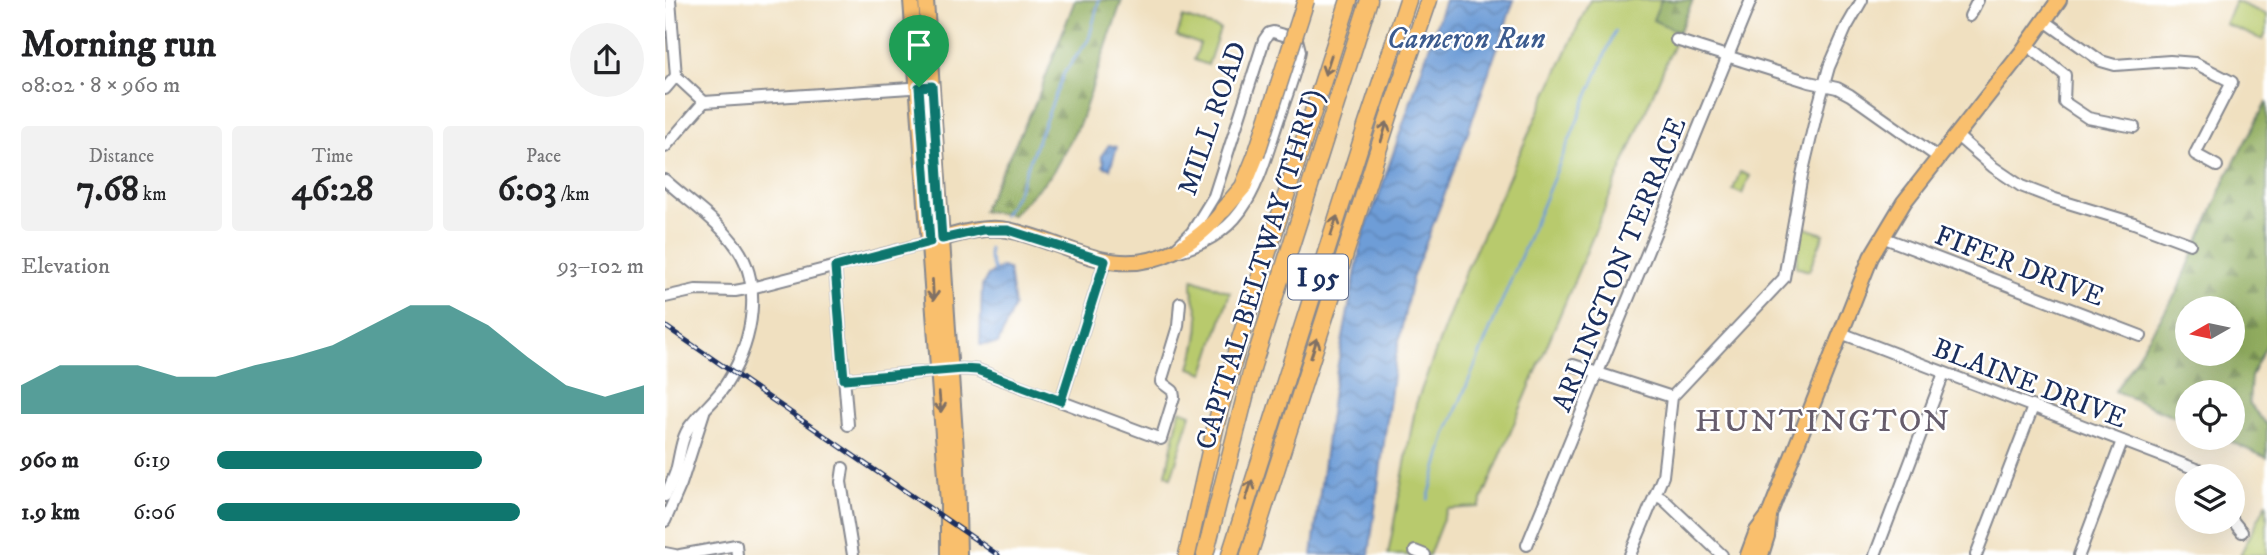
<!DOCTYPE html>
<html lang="en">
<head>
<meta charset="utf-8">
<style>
  body { margin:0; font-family:"IM FELL DW Pica",serif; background:#f2f2f2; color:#202124; height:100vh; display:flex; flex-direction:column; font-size:26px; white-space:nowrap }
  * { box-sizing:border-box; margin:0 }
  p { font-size:23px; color:#757577 }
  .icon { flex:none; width:38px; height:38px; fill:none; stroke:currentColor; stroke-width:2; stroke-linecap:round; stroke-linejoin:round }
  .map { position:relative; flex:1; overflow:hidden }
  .drawer { display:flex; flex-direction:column; background:#fff; width:665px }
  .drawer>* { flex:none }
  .needle { width:46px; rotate:261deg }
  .fabs { position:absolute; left:1510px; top:296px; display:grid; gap:14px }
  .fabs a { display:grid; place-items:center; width:70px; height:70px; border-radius:50%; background:#fff; box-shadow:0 7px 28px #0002; font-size:35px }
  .pin { position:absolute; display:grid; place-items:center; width:60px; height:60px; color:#fff; margin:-72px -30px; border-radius:50% 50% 50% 0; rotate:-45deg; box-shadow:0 0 7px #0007 }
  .pin .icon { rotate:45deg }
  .round { display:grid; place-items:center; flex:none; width:74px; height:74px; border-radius:37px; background:#f2f2f2 }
  .overview { display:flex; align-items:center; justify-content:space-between; height:119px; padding:0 21px }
  h1 { font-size:38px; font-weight:700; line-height:52px }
  .figures { display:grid; grid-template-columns:repeat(3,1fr); gap:10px; height:119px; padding:7px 21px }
  .figures div { display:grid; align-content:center; border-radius:7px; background:#f2f2f2; text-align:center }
  .figures b { font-size:35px; font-weight:700 }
  .figures small { font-size:19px; font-weight:400 }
  .figures p { font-size:19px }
  .chart { height:196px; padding:14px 21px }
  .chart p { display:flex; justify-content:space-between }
  .chart svg { width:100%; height:126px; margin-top:7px; fill:#0f766e; opacity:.7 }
  ul { padding:0 21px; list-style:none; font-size:23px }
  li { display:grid; grid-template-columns:112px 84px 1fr; align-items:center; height:52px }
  li i { height:18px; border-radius:9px; background:#0f766e }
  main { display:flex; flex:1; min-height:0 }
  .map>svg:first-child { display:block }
</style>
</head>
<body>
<main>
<section class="drawer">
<div class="overview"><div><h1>Morning run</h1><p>08:02 · 8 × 960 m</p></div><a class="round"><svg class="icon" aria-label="share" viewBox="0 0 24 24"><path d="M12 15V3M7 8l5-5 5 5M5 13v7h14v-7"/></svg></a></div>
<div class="figures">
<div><p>Distance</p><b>7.68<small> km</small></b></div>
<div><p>Time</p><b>46:28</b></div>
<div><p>Pace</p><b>6:03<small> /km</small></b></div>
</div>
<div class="chart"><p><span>Elevation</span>93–102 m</p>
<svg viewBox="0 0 160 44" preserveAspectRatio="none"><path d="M0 44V34L10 27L20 27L30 27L40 31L50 31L60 27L70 24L80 20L90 13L100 6L110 6L120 13L130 24L140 34L150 38L160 34V44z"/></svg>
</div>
<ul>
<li><b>960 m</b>6:19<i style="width:62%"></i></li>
<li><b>1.9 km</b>6:06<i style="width:71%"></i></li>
</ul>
</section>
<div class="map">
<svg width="1602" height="555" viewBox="0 0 1602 555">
  <defs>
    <pattern id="forest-firs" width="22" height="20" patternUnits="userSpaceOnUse" patternTransform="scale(1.75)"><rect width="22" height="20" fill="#92ae60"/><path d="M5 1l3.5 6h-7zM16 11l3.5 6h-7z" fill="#768e52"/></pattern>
    <pattern id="water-waves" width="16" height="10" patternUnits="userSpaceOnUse" patternTransform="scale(1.75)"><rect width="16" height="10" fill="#6e9dd7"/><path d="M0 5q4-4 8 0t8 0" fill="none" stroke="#5a80b2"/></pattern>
  </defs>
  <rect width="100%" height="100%" fill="#fff"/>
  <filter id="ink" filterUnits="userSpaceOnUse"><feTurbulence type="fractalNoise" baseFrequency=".0143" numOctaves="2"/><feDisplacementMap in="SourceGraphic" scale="14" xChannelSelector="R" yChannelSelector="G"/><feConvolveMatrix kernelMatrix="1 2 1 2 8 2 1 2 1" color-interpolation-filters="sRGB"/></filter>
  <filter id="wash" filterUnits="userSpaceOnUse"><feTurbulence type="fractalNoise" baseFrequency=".00686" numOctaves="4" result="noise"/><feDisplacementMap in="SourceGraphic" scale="28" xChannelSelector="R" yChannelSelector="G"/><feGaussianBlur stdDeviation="1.57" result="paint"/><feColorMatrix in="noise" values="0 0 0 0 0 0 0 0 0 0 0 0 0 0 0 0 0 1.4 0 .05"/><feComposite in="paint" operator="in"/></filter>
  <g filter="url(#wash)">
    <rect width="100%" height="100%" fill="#f0e0c0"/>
    <g fill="#b8ca6d" stroke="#6a7c66" stroke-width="2">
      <polygon points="925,0 996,0 988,20 1014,32 814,507 782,509 764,555 723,555 751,404 799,275"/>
      <polygon points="1570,1 1602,15 1602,30 1598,40 1560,24"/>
      <polygon points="518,17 555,29 543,65 529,60 535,44 512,36"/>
      <polygon points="1075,172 1085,176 1077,194 1068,190"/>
      <polygon points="1135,226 1159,234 1144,271 1131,267"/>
      <path d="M 528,279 L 565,292 L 539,373 L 525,368 C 530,351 534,336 534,318 C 533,306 524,290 528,279 Z"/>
      <polygon points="515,410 526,414 506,478 501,474"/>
      <polygon points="1602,502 1602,555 1575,555"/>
    </g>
    <g fill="url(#forest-firs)" stroke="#566e5f" stroke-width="2" fill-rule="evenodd">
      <polygon points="410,0 457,0 415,123 387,174 347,215 317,211 371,102"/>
      <polygon points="996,0 1028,0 1014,32 988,20"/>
      <path d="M 1602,101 L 1602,344 L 1586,376 L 1584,404 L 1602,425 L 1602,458 L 1557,438 L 1568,438 L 1568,392 L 1522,392 L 1522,422 L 1450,391 L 1512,292 L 1563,174 ZM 1568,308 L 1568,354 L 1522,354 L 1522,308 Z"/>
    </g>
    <g fill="url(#water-waves)" stroke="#44669a" stroke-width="2">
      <polygon points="780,0 849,0 796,152 747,279 730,360 704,555 647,555 668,390 698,233 713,198"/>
      <polygon points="444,145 452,147 445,169 438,166 439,162 436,156"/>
      <polygon points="337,267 344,270 349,306 333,344 315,345 317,286 323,275"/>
    </g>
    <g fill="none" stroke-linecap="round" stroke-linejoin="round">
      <g stroke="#6e9dd7" stroke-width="2.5">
        <polyline points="338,216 352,193 399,73 424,39 434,0"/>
        <polyline points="324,248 324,257 329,271"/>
        <polyline points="763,499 781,435 950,31"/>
      </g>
    </g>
  </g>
  <g filter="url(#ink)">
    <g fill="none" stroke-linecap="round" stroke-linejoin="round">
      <g stroke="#86888f" stroke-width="14">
        <g id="minor">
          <polyline points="5,0 11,76 39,102"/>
          <polyline points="1305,16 1313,0"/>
          <polyline points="1380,21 1436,61 1450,65 1505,61 1530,63 1567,82 1530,154 1552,166"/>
          <path d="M 608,32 L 632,39 L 635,51 C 630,76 620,100 612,124 C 591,188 580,237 506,253 L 527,232 L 549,196 L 599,40 L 604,33 Z"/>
          <polyline points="1011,40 1144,82 1172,88 1185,95 1274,158"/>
          <polyline points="1362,45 1400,75 1399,102 1423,118 1469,127"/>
          <polyline points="0,89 11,76"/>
          <polyline points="39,102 260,87"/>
          <polyline points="1291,135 1328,167 1356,186 1390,199 1469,223 1525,244"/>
          <polyline points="0,147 39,102"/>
          <path d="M 0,180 C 22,200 49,218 67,241 C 100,280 88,341 63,381 C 53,399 37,410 25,426 C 16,438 15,456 11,471 C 8,480 4,488 0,496"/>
          <polyline points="1217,237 1476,336"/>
          <polyline points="170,267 183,425"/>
          <polyline points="0,297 31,290 70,291 86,288 265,242"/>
          <polyline points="1176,333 1549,476"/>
          <polyline points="908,365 1007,397"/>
          <polyline points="179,379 298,369 312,370 496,439 509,397 508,391 496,382 513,326 515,303"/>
          <polyline points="396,401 440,261"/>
          <polyline points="178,468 176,482 188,555"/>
          <polyline points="990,495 998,499 1057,555"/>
          <polyline points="0,521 16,484 39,412"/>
          <polyline points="1568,521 1577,532"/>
          <polyline points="862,545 1086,0"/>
          <polyline points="750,551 760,555"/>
          <polyline points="0,553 10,555"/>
          <polyline points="15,555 71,545 72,555"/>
          <polyline points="965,555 998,476 1007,397 1119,278 1137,175 1154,103 1164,67 1181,28 1197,0"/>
          <polyline points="1210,555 1279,373"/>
          <polyline points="1311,555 1368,407"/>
          <polyline points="1414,555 1457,441"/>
        </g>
      </g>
      <g stroke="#86888f" stroke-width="18">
        <g id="major">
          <polyline points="246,0 283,503 283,555"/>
          <polyline points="261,0 292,465 294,555"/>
          <path d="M 268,241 C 291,235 318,225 343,230 C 401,241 448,282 509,251 C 528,241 545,228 558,210"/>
          <polyline points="1083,555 1092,531 1104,515 1206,257 1239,202 1357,52 1394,0"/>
          <polyline points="1096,555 1102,536 1104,516"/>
        </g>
      </g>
      <g stroke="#86888f" stroke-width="19">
        <g id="highway">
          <polyline points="558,210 578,187 591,155"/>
          <polyline points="522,555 552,420 574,342 684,0"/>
          <polyline points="540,555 588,365 704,0"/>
          <polyline points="565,555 700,130 743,0"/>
          <polyline points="584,555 725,113 764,0"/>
        </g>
      </g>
      <use href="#minor" stroke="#fff" stroke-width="10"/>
      <use href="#major" stroke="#f9bf6d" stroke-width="14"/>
      <use href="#highway" stroke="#f9bf6d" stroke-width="16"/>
      <g stroke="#1b2f5e" stroke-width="5">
        <polyline id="rail" points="0,326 333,555"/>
      </g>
      <use href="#rail" stroke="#fff" stroke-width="2.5" stroke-dasharray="8" stroke-linecap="butt"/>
      <g stroke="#86888f" stroke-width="19" stroke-linecap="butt">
        <polyline id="highway-bridge" points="591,155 641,0"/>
      </g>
      <use href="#highway-bridge" stroke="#f9bf6d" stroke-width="16"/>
    </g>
    <defs><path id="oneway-shaft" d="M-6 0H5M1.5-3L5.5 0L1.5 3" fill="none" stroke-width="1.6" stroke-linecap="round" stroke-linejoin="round" transform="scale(1.75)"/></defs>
    <g stroke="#7f7065">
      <use href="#oneway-shaft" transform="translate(663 65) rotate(108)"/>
      <use href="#oneway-shaft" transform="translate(719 132) rotate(-73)"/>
      <use href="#oneway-shaft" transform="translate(669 226) rotate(-72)"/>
      <use href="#oneway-shaft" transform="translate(268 290) rotate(87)"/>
      <use href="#oneway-shaft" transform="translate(649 348) rotate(-72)"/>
      <use href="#oneway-shaft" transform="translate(275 402) rotate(85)"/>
      <use href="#oneway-shaft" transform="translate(584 490) rotate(-72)"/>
    </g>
  </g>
  <g fill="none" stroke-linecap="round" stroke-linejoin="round" filter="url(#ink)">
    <g stroke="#fff" stroke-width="14">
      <polygon id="route" points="267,86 277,239 317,230 343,230 440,261 396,401 312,370 298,369 179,379 170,267 265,242 254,87"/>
    </g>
    <use href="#route" stroke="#0f766e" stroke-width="9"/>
  </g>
  <g text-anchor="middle" stroke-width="5" stroke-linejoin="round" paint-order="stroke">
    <rect fill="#fff" stroke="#5f6d8e" stroke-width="2" x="623" y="254.5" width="60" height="45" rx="5"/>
    <g font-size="26" font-weight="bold" fill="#1b2f5e">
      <text x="653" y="286">I 95</text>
    </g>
    <g font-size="28" fill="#1b2f5e" stroke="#fff">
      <text transform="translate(546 118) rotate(-71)" y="10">MILL ROAD</text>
      <text transform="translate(953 264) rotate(-68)" y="10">ARLINGTON TERRACE</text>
      <text transform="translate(1355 265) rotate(21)" y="10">FIFER DRIVE</text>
      <text transform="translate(593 269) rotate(-73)" y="10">CAPITAL BELTWAY (THRU)</text>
      <text transform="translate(1365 382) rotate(21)" y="10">BLAINE DRIVE</text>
    </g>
    <g font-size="30" font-style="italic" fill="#3c5b8e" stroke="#fff">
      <text x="801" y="48">Cameron Run</text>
    </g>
    <g font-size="32" letter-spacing="2" fill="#665d6c" stroke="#fff">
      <text x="1158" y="431">HUNTINGTON</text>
    </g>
  </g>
</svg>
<div class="fabs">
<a><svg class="needle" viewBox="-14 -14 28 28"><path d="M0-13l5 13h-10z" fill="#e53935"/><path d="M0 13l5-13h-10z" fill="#757577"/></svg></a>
<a><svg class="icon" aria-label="locate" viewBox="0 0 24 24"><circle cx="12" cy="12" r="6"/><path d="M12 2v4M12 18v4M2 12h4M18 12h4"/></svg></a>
<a><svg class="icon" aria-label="layers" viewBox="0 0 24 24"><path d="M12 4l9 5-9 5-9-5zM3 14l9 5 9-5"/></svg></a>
</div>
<div class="pin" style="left:254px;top:87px;background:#1e9e55"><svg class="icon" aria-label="arrive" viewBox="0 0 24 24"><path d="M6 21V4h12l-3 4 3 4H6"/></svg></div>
</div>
</main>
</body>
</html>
